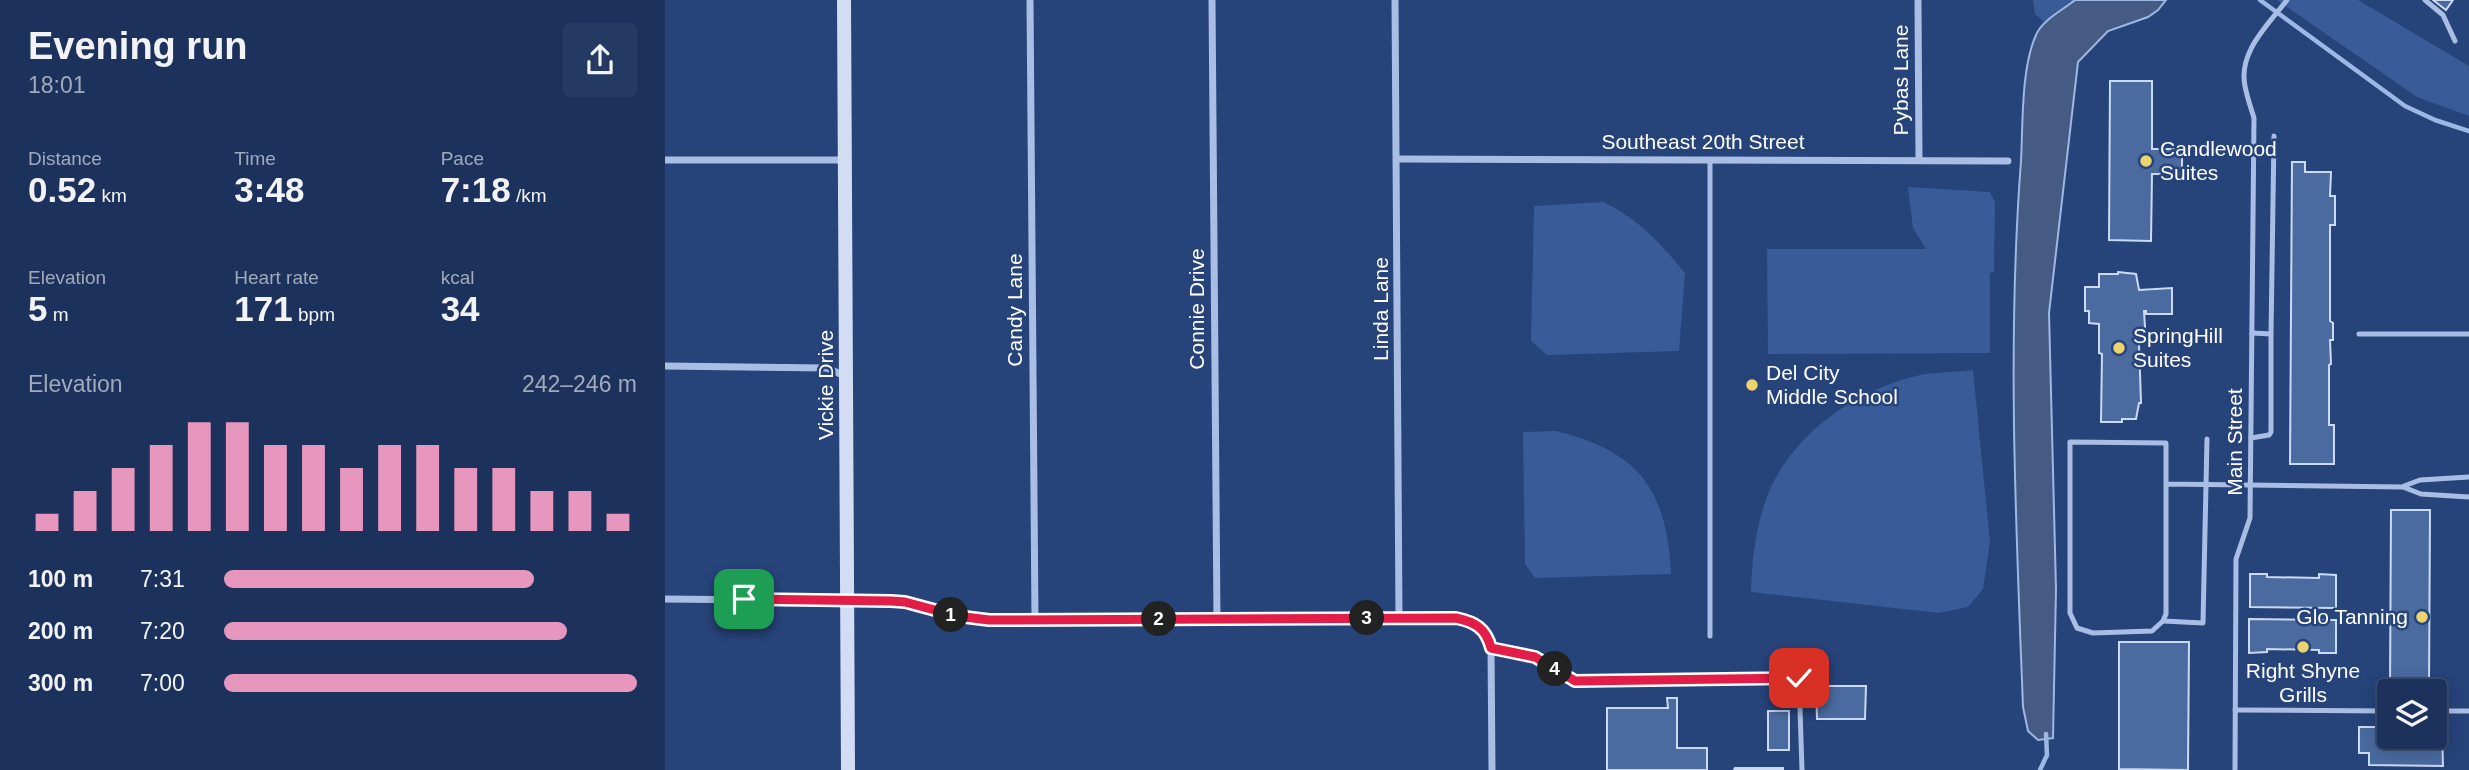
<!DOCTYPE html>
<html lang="en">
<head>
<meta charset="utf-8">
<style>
  body { margin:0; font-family:Arial,sans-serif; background:#253a62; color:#f1f3f6; height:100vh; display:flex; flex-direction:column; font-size:26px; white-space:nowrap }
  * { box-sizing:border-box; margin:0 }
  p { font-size:23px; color:#a0aabb }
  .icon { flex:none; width:38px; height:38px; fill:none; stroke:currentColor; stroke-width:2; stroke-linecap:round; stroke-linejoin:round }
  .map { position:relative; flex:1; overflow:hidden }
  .sheet { display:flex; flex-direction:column; background:#1c325c; width:665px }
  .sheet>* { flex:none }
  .controls { position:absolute; left:1712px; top:679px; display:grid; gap:14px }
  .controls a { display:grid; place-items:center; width:70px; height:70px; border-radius:7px; background:#1c325c; box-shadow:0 4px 18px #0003,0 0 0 2px #3a4d72; font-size:35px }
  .pin { position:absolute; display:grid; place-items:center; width:60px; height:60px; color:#fff; margin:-30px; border-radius:14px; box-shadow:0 4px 10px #0006 }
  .km { position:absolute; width:35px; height:35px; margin:-18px; border-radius:50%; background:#222; color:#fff; font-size:19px; line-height:35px; text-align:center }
  .round { display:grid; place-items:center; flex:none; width:74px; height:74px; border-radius:7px; background:#253a62 }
  .head { display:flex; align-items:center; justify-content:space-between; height:119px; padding:0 28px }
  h1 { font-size:38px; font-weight:700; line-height:52px }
  .stats { display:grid; grid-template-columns:repeat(3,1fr); gap:10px; height:119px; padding:7px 28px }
  .stats div { display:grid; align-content:center }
  .stats b { font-size:35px; font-weight:700 }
  .stats small { font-size:19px; font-weight:400 }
  .stats p { font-size:19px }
  .chart { height:196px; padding:14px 28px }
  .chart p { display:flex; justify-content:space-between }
  .chart svg { width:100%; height:126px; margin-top:7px; stroke:#e797bd; stroke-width:6 }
  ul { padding:0 28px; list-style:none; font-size:23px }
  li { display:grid; grid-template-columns:112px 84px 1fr; align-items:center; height:52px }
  li i { height:18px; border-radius:9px; background:#e797bd }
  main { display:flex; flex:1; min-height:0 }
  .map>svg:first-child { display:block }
</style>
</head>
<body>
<main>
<section class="sheet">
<div class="head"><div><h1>Evening run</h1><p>18:01</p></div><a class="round"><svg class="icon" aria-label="share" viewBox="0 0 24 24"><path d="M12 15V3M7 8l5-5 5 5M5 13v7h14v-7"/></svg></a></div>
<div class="stats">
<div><p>Distance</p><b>0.52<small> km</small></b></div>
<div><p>Time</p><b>3:48</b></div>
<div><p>Pace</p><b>7:18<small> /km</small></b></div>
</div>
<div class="stats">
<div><p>Elevation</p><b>5<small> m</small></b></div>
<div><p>Heart rate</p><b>171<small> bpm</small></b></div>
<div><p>kcal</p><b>34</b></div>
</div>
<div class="chart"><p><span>Elevation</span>242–246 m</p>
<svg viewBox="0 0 160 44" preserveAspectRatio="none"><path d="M5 44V38M15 44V30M25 44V22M35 44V14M45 44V6M55 44V6M65 44V14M75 44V14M85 44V22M95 44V14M105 44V14M115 44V22M125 44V22M135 44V30M145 44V30M155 44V38"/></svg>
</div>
<ul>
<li><b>100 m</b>7:31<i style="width:75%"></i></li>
<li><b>200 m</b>7:20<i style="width:83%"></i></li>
<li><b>300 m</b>7:00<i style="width:100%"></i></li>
</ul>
</section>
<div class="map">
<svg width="1804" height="770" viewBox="0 0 1804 770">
  <rect width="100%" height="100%" fill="#26437a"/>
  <g fill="#395b97">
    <polygon points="1368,0 1410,0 1380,23 1370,14"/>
    <polygon points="1612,0 1693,0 1804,66 1804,116 1752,97"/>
    <polygon points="1243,187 1325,192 1330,202 1329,272 1325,273 1325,353 1103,354 1102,249 1261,249 1248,228"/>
    <path d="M 938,202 C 973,218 996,244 1020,273 L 1014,351 L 882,355 L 866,341 L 869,206 Z"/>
    <path d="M 1308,370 L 1325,542 L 1318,589 L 1303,607 L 1274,613 L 1086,592 C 1087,561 1090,532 1100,502 C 1123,436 1189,390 1255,375 C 1272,372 1291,372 1308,370 Z"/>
    <path d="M 891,431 C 974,451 1002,490 1006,574 L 870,578 L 860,564 L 858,432 Z"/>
  </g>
  <path fill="#455b84" stroke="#9db8e4" stroke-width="2" d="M 1410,0 L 1501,0 L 1493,10 L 1483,17 L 1443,31 L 1413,62 L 1384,313 L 1391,589 L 1388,738 L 1373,740 L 1363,731 L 1358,707 C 1351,525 1342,343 1356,161 C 1358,124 1356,68 1371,35 C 1377,20 1398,10 1410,0 Z"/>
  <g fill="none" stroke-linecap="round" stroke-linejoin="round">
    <g stroke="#9db8e4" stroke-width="4.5">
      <polyline points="1595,0 1740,106 1770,120 1804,131"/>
      <polyline points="1375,770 1382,755 1381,734"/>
    </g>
  </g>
  <g fill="#4a6aa0" stroke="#cbdaf3" stroke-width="2">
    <polygon points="1768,0 1788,0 1781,10"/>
    <polygon points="1445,81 1487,81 1487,149 1517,149 1517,174 1487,174 1486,241 1444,240"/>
    <polygon points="1627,162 1640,162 1640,172 1666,172 1665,196 1670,196 1670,225 1665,225 1665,321 1668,323 1668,340 1665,340 1666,364 1664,365 1664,425 1669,425 1669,464 1625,464"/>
    <polygon points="1453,272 1471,274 1474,290 1507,288 1507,314 1481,314 1481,311 1479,311 1481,343 1474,343 1476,403 1474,403 1471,419 1457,419 1457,422 1436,422 1437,354 1434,353 1434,324 1424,323 1424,311 1420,311 1420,287 1434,287 1434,274 1453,274"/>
    <polygon points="1726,510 1765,510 1764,690 1725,691"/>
    <polygon points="1585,574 1602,574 1602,577 1654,578 1654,574 1671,575 1671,608 1585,607"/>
    <polygon points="1584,619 1671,620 1671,653 1654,653 1654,650 1602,649 1602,652 1584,653"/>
    <polygon points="1454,642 1524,642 1523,770 1454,769"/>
    <polygon points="1151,686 1201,686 1200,719 1152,719"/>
    <polygon points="1002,698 1012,698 1012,748 1042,748 1042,770 942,770 942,708 1003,708"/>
    <rect x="1103" y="711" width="21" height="39"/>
    <polygon points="1694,727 1724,727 1724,737 1769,737 1769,728 1777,728 1778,766 1704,765 1704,753 1694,753"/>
    <polygon points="1070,768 1118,768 1118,770 1069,770"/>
  </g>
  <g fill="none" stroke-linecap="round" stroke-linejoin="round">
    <g stroke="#a9bee4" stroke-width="5">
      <polyline points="1760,0 1778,15 1790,41"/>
      <polyline points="1606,334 1609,136"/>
      <polyline points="1694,334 1804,334"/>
      <polyline points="1586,438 1604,435 1606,432 1606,334 1587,333"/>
      <polyline points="1501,484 1501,614 1498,621 1487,631 1428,633 1412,628 1405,613 1405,442 1501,443 1501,484 1738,487 1756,494 1804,497"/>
      <polyline points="1739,486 1755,480 1804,477"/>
      <polyline points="1498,621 1538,623 1542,439"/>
      <polyline points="1045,636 1045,160"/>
      <polyline points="826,648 870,657 910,681 1134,678 1137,770"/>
      <polyline points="1570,710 1724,711"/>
      <polyline points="1769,711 1804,711"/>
      <path d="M 1570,770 L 1571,559 L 1585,518 L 1589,118 C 1586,108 1582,97 1580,86 C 1573,52 1603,25 1622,0"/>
    </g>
    <g stroke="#a9bee4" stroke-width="7">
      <polyline points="365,0 370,620"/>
      <polyline points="547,0 552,619"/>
      <polyline points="730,0 734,618"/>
      <polyline points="1253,0 1254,160"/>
      <polyline points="733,159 1343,161"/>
      <polyline points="0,160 180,160"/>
      <polyline points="0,366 162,368 182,377"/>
      <path d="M 0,599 L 226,601 L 240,602 L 292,616 L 324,620 L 791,618 C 811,622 821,628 826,648 L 827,770"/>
    </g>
    <polyline stroke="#d2ddf4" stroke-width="14" points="179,0 183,770"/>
  </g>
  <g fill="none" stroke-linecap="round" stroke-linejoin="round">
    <g stroke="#fff" stroke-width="14">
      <path id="route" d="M 79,599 L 226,601 L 240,602 L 292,616 L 324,620 L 791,618 C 810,622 821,628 826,648 L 870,657 L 910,681 L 1134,678"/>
    </g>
    <use href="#route" stroke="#e11d48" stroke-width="9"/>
  </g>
  <g fill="#ecd36e" stroke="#26437a" stroke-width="2.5">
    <circle cx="1481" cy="161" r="7"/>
    <circle cx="1454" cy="348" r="7"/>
    <circle cx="1087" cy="385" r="7"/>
    <circle cx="1757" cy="617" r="7"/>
    <circle cx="1638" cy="647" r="7"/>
  </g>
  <g text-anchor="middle" stroke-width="5" stroke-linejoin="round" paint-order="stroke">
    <g font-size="21" fill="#fff" stroke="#26437a">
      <text transform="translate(1236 80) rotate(-90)" y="7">Pybas Lane</text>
      <text x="1038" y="149">Southeast 20th Street</text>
      <text transform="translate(532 309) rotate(-90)" y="7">Connie Drive</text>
      <text transform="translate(716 309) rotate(-90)" y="7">Linda Lane</text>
      <text transform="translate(350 310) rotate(-90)" y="7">Candy Lane</text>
      <text transform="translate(161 385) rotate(-90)" y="7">Vickie Drive</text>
      <text transform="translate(1570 442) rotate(-90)" y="7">Main Street</text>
    </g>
    <g font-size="21" fill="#fff" stroke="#26437a" text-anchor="start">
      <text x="1495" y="156">Candlewood<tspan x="1495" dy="24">Suites</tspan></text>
      <text x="1468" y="343">SpringHill<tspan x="1468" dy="24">Suites</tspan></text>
      <text x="1101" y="380">Del City<tspan x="1101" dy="24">Middle School</tspan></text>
      <text x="1743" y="624" text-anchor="end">Glo Tanning</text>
      <text x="1638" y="678" text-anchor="middle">Right Shyne<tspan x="1638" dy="24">Grills</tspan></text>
    </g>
  </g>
</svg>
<div class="controls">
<a><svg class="icon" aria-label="layers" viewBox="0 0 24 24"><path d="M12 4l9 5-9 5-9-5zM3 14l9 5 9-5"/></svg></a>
</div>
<div class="pin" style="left:79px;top:599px;background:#1e9e55"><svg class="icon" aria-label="arrive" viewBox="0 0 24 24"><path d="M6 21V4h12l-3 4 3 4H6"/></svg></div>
<div class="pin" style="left:1134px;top:678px;background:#d93025"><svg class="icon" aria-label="check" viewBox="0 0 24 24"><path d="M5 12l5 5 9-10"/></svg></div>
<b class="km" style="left:286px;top:615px">1</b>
<b class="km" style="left:494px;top:619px">2</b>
<b class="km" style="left:702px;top:618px">3</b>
<b class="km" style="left:890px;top:669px">4</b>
</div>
</main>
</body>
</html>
